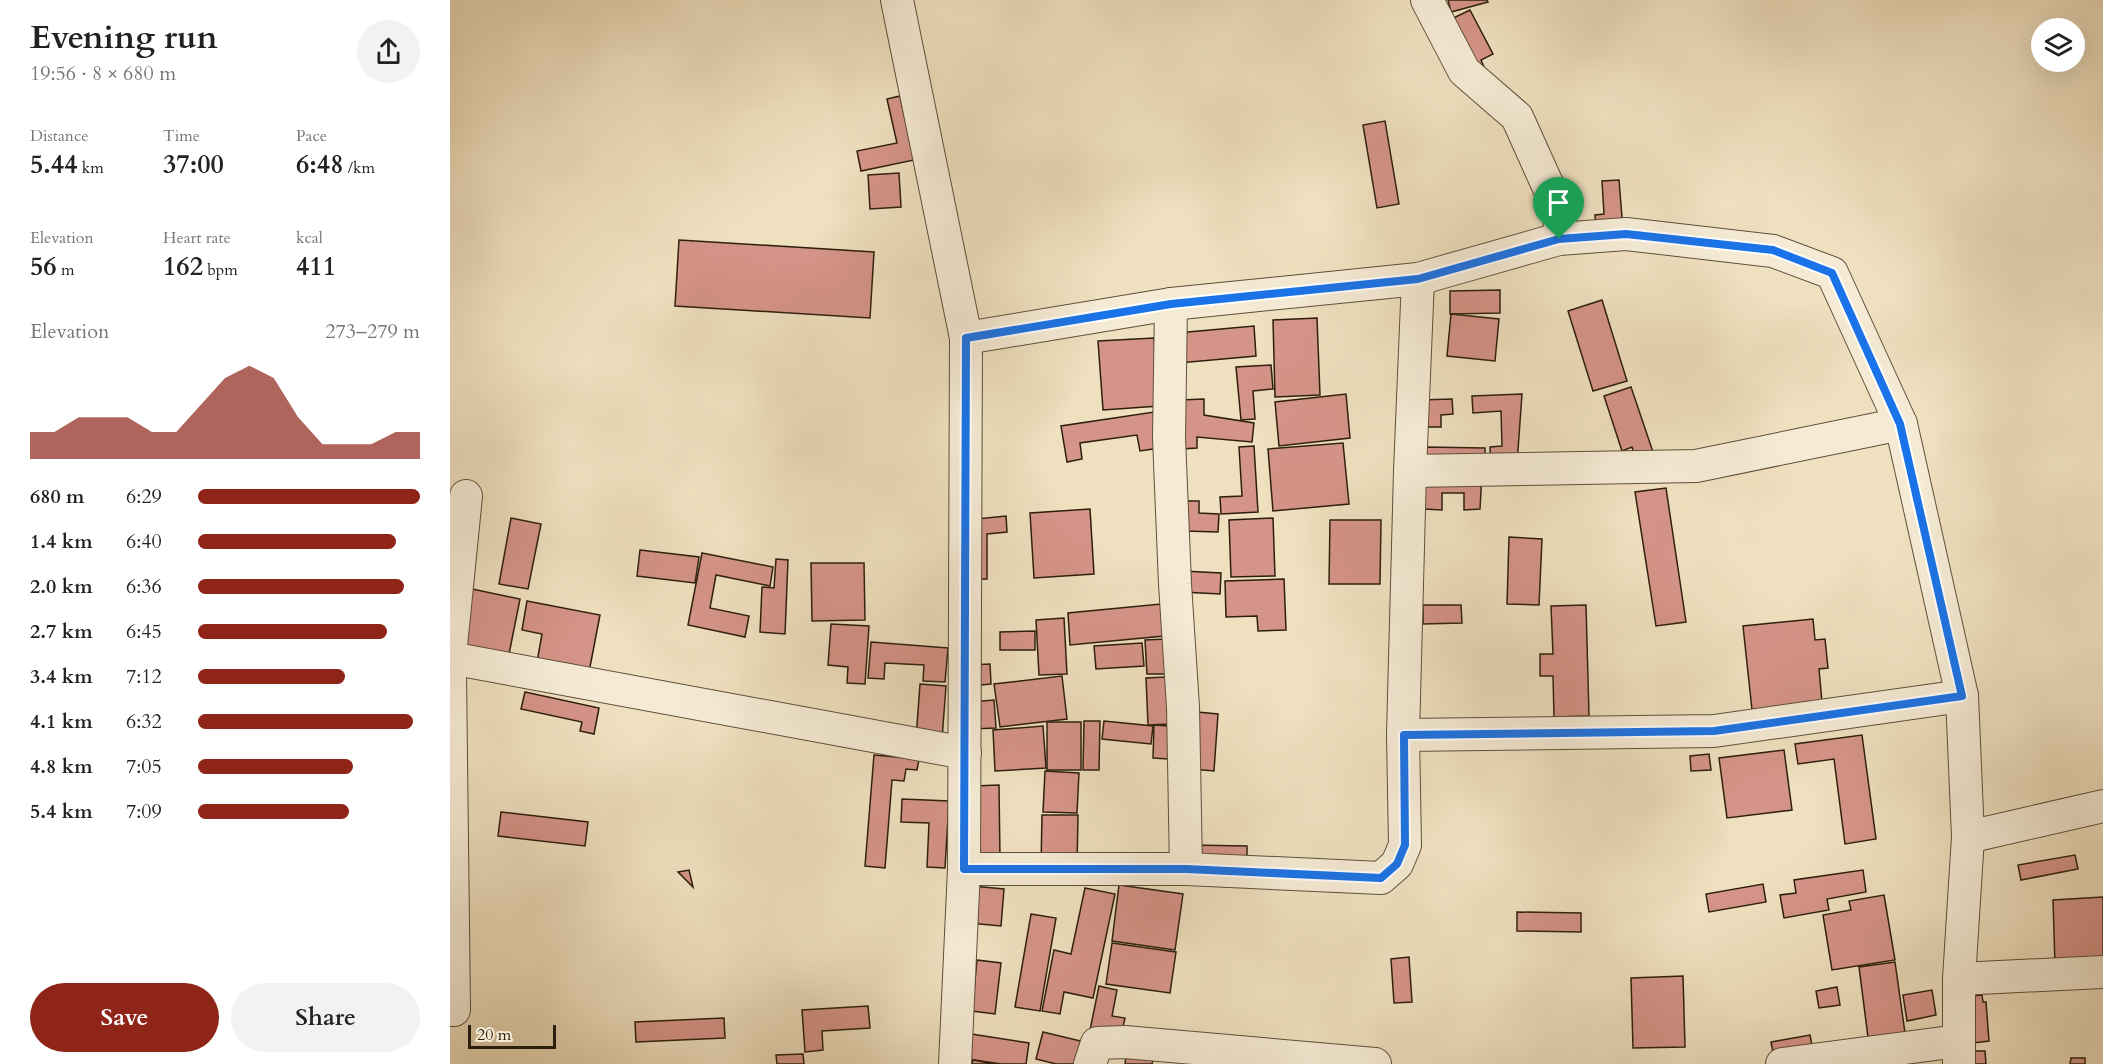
<!DOCTYPE html>
<html lang="en">
<head>
<meta charset="utf-8">
<style>
  body { margin:0; font-family:Cardo,serif; background:#f2f2f2; color:#222; height:100vh; display:flex; flex-direction:column; font-size:22px; white-space:nowrap }
  * { box-sizing:border-box; margin:0 }
  p { font-size:20px; color:#767676 }
  .icon { flex:none; width:33px; height:33px; fill:none; stroke:currentColor; stroke-width:2; stroke-linecap:round; stroke-linejoin:round }
  .map { position:relative; flex:1; overflow:hidden }
  .drawer { display:flex; flex-direction:column; background:#fff; width:450px }
  .drawer>* { flex:none }
  .controls { position:absolute; left:1581px; top:18px; display:grid; gap:12px }
  .controls a { display:grid; place-items:center; width:54px; height:54px; border-radius:50%; background:#fff; box-shadow:0 6px 24px #0002; font-size:30px }
  .scale { position:absolute; left:18px; bottom:15px; width:88px; box-sizing:border-box; padding-left:6px; border:3px solid #2d1f0d; border-top:0; font-size:16px; line-height:21px; white-space:nowrap; color:#2d1f0d; -webkit-text-stroke:4px #f5ebd5; paint-order:stroke }
  .pin { position:absolute; display:grid; place-items:center; width:51px; height:51px; color:#fff; margin:-62px -26px; border-radius:50% 50% 50% 0; rotate:-45deg; box-shadow:0 0 6px #0007 }
  .pin .icon { rotate:45deg }
  .round { display:grid; place-items:center; flex:none; width:63px; height:63px; border-radius:32px; background:#f2f2f2 }
  .overview { display:flex; align-items:center; justify-content:space-between; height:102px; padding:0 30px }
  h1 { font-size:33px; font-weight:800; line-height:45px }
  .metrics { display:grid; grid-template-columns:repeat(3,1fr); gap:9px; height:102px; padding:6px 30px }
  .metrics div { display:grid; align-content:center }
  .metrics b { font-size:26px; font-weight:800 }
  .metrics small { font-size:16px; font-weight:400 }
  .metrics p { font-size:16px }
  .chart { height:168px; padding:12px 30px }
  .chart p { display:flex; justify-content:space-between }
  .chart svg { width:100%; height:108px; margin-top:6px; fill:#8f2418; opacity:.7 }
  .cta { display:flex; gap:12px; margin-top:auto; padding:12px 30px }
  .cta a { flex:1; height:69px; border-radius:36px; background:#8f2418; color:#fff; font-size:24px; font-weight:800; line-height:69px; text-align:center }
  .cta a+a { background:#f2f2f2; color:#222 }
  ul { padding:0 30px; list-style:none; font-size:20px }
  li { display:grid; grid-template-columns:96px 72px 1fr; align-items:center; height:45px }
  li i { height:15px; border-radius:8px; background:#8f2418 }
  main { display:flex; flex:1; min-height:0 }
  .map>svg:first-child { display:block }
</style>
</head>
<body>
<main>
<section class="drawer">
<div class="overview"><div><h1>Evening run</h1><p>19:56 · 8 × 680 m</p></div><a class="round"><svg class="icon" aria-label="share" viewBox="0 0 24 24"><path d="M12 15V3M7 8l5-5 5 5M5 13v7h14v-7"/></svg></a></div>
<div class="metrics">
<div><p>Distance</p><b>5.44<small> km</small></b></div>
<div><p>Time</p><b>37:00</b></div>
<div><p>Pace</p><b>6:48<small> /km</small></b></div>
</div>
<div class="metrics">
<div><p>Elevation</p><b>56<small> m</small></b></div>
<div><p>Heart rate</p><b>162<small> bpm</small></b></div>
<div><p>kcal</p><b>411</b></div>
</div>
<div class="chart"><p><span>Elevation</span>273–279 m</p>
<svg viewBox="0 0 160 44" preserveAspectRatio="none"><path d="M0 44V33L10 33L20 27L30 27L40 27L50 33L60 33L70 22L80 11L90 6L100 11L110 27L120 38L130 38L140 38L150 33L160 33V44z"/></svg>
</div>
<ul>
<li><b>680 m</b>6:29<i style="width:100%"></i></li>
<li><b>1.4 km</b>6:40<i style="width:89%"></i></li>
<li><b>2.0 km</b>6:36<i style="width:93%"></i></li>
<li><b>2.7 km</b>6:45<i style="width:85%"></i></li>
<li><b>3.4 km</b>7:12<i style="width:66%"></i></li>
<li><b>4.1 km</b>6:32<i style="width:97%"></i></li>
<li><b>4.8 km</b>7:05<i style="width:70%"></i></li>
<li><b>5.4 km</b>7:09<i style="width:68%"></i></li>
</ul>
<div class="cta"><a>Save</a><a>Share</a></div>
</section>
<div class="map">
<svg width="1653" height="1064" viewBox="0 0 1653 1064">
  <rect width="100%" height="100%" fill="#efe0bf"/>
  <filter id="stains"><feTurbulence type="fractalNoise" baseFrequency=".00333" numOctaves="4"/><feColorMatrix values="0 0 0 0 .2 0 0 0 0 .09 0 0 0 0 .02 0 0 0 .5 -.17"/></filter>
  <radialGradient id="worn" r=".72"><stop offset=".6" stop-color="#630" stop-opacity="0"/><stop offset="1" stop-color="#630" stop-opacity=".3"/></radialGradient>
  <g fill="#d59488" stroke="#2d1f0d" stroke-width="1.5">
    <polygon points="998,0 1037,0 1038,2 1001,12"/>
    <polygon points="1020,10 1043,54 1031,60 1038,76 1028,81 997,21"/>
    <polygon points="450,96 464,160 411,171 407,151 447,143 437,99"/>
    <polygon points="935,121 949,204 927,208 913,125"/>
    <polygon points="449,173 451,207 420,209 418,175"/>
    <polygon points="1169,180 1173,230 1146,232 1145,215 1154,214 1152,181"/>
    <polygon points="229,240 424,252 420,318 225,306"/>
    <polygon points="1050,290 1050,313 1000,314 1000,291"/>
    <polygon points="1152,300 1177,381 1143,391 1118,311"/>
    <polygon points="1001,314 1049,319 1045,361 997,356"/>
    <polygon points="867,318 870,395 825,397 823,320"/>
    <polygon points="804,326 806,356 729,363 727,333"/>
    <polygon points="704,338 709,406 653,410 648,341"/>
    <polygon points="821,365 823,389 803,391 805,419 791,420 786,367"/>
    <polygon points="1181,387 1203,452 1185,458 1182,447 1172,451 1154,396"/>
    <polygon points="896,394 900,438 829,446 825,402"/>
    <polygon points="1072,394 1067,464 1041,465 1040,447 1052,446 1051,411 1023,413 1022,396"/>
    <polygon points="754,399 754,415 804,423 802,442 747,437 747,448 731,449 730,400"/>
    <polygon points="1002,399 1003,414 991,415 991,427 970,427 969,400"/>
    <polygon points="704,412 709,448 690,451 687,435 630,443 632,459 617,462 611,426"/>
    <polygon points="893,443 899,504 823,511 818,449"/>
    <polygon points="804,446 808,512 771,514 770,497 792,496 789,447"/>
    <polygon points="975,447 1035,448 1035,467 975,466"/>
    <polygon points="974,472 1032,474 1030,509 1014,510 1014,493 992,493 992,510 974,509"/>
    <polygon points="1216,488 1236,622 1206,626 1185,492"/>
    <polygon points="736,501 749,501 749,513 769,514 768,532 734,531"/>
    <polygon points="640,509 644,574 584,578 580,513"/>
    <polygon points="556,516 557,532 537,534 537,579 518,579 517,520"/>
    <polygon points="61,518 91,524 78,589 49,584"/>
    <polygon points="823,518 825,576 781,577 779,520"/>
    <polygon points="880,520 931,520 930,584 879,584"/>
    <polygon points="1059,537 1092,539 1089,605 1057,604"/>
    <polygon points="190,550 249,557 245,583 187,576"/>
    <polygon points="252,553 323,567 320,586 266,575 260,608 299,616 295,637 238,625"/>
    <polygon points="326,559 338,560 335,634 310,632 312,587 324,588"/>
    <polygon points="361,563 414,563 415,620 362,621"/>
    <polygon points="733,571 771,573 770,594 732,592"/>
    <polygon points="834,579 836,630 808,631 807,616 776,617 775,581"/>
    <polygon points="22,589 70,599 59,654 10,644"/>
    <polygon points="77,601 150,615 139,672 87,662 92,634 72,630"/>
    <polygon points="711,604 714,636 620,645 618,613"/>
    <polygon points="973,605 1011,605 1012,623 973,624"/>
    <polygon points="1136,605 1139,716 1104,717 1103,676 1090,676 1090,654 1103,654 1101,606"/>
    <polygon points="614,618 617,674 589,675 586,620"/>
    <polygon points="1363,619 1365,640 1375,639 1378,668 1369,669 1372,702 1302,710 1293,626"/>
    <polygon points="381,624 419,626 415,684 397,683 398,667 378,665"/>
    <polygon points="585,631 585,650 550,650 550,632"/>
    <polygon points="716,639 718,674 697,674 695,640"/>
    <polygon points="421,642 498,648 495,682 473,681 474,665 435,663 434,679 418,678"/>
    <polygon points="692,643 694,666 646,669 644,646"/>
    <polygon points="540,664 541,684 521,686 519,665"/>
    <polygon points="612,676 617,719 550,727 544,684"/>
    <polygon points="716,677 718,724 698,725 696,678"/>
    <polygon points="470,684 496,686 492,739 466,738"/>
    <polygon points="75,692 149,708 144,734 130,731 132,722 71,709"/>
    <polygon points="544,700 546,728 522,729 520,702"/>
    <polygon points="747,712 768,714 764,771 742,769"/>
    <polygon points="634,721 650,721 649,770 633,770"/>
    <polygon points="654,721 703,726 701,744 652,739"/>
    <rect x="597" y="722" width="34" height="48"/>
    <polygon points="704,725 719,726 718,759 703,758"/>
    <polygon points="593,726 596,768 545,771 543,730"/>
    <polygon points="1412,735 1426,839 1395,844 1384,759 1348,764 1345,744"/>
    <polygon points="1334,750 1342,810 1277,818 1269,758"/>
    <polygon points="1259,754 1261,770 1241,771 1240,756"/>
    <polygon points="424,755 469,759 467,770 456,769 454,781 442,780 435,868 415,866"/>
    <polygon points="595,771 629,773 627,813 593,812"/>
    <polygon points="549,785 550,859 524,860 523,786"/>
    <polygon points="452,799 499,801 495,868 477,867 479,823 451,822"/>
    <polygon points="51,812 138,822 135,846 48,836"/>
    <polygon points="592,815 628,815 627,867 591,867"/>
    <polygon points="740,845 797,846 797,866 740,866"/>
    <polygon points="1625,855 1628,869 1571,880 1568,865"/>
    <polygon points="239,870 243,887 228,872"/>
    <polygon points="1413,870 1416,892 1377,899 1379,910 1334,918 1330,895 1346,893 1344,880"/>
    <polygon points="1313,884 1316,902 1259,912 1256,894"/>
    <polygon points="669,885 733,894 725,950 662,941"/>
    <polygon points="522,886 554,889 551,926 519,923"/>
    <polygon points="635,888 665,894 643,998 614,992 610,1014 592,1011 604,950 621,954"/>
    <polygon points="1434,895 1445,960 1382,970 1373,915 1401,910 1399,901"/>
    <polygon points="1653,897 1653,963 1605,965 1603,900"/>
    <polygon points="1067,912 1131,913 1131,932 1067,931"/>
    <polygon points="581,914 606,918 590,1011 565,1007"/>
    <polygon points="662,943 726,952 720,993 656,984"/>
    <polygon points="959,957 962,1002 944,1003 941,959"/>
    <polygon points="527,960 551,963 545,1014 522,1011"/>
    <polygon points="1445,962 1456,1040 1419,1045 1409,967"/>
    <polygon points="1233,976 1235,1047 1183,1048 1181,978"/>
    <polygon points="649,986 667,990 662,1016 675,1018 670,1041 639,1035"/>
    <polygon points="1387,987 1390,1005 1369,1008 1366,991"/>
    <polygon points="1482,990 1486,1015 1457,1021 1453,995"/>
    <polygon points="1532,995 1533,1002 1536,1002 1539,1041 1523,1043 1520,996"/>
    <polygon points="418,1006 420,1028 372,1031 373,1050 355,1052 352,1010"/>
    <polygon points="274,1018 275,1038 186,1042 185,1022"/>
    <polygon points="593,1032 639,1043 634,1064 606,1064 586,1059"/>
    <polygon points="515,1033 579,1043 576,1064 551,1064 511,1058"/>
    <polygon points="1360,1035 1363,1051 1324,1058 1321,1042"/>
    <polygon points="1524,1051 1535,1051 1536,1064 1524,1064"/>
    <polygon points="353,1054 354,1064 327,1064 326,1055"/>
    <polygon points="676,1056 703,1060 702,1064 675,1064"/>
    <polygon points="1621,1058 1635,1058 1635,1064 1620,1064"/>
    <polygon points="523,1060 545,1064 522,1064"/>
  </g>
  <g fill="none" stroke-linecap="round" stroke-linejoin="round">
    <g stroke="#5e4f3a" stroke-width="34">
      <g id="street">
        <polyline points="447,0 516,338 514,869 505,1064"/>
        <polyline points="977,0 1014,71 1067,117 1103,197 1110,220 1109,239"/>
        <polyline points="721,304 719,438 725,584 733,707 736,869"/>
        <polyline points="516,338 721,304 968,279 1109,239 1176,234 1323,251 1382,273 1451,424 1512,696 1518,837 1509,979 1509,1064"/>
        <polyline points="960,471 1246,466 1451,424"/>
        <polyline points="0,656 16,496"/>
        <polyline points="0,658 515,753"/>
        <polyline points="0,673 4,1010 0,1010"/>
        <polyline points="953,735 1264,731 1512,696"/>
        <polyline points="1518,837 1653,806"/>
        <polyline points="514,869 736,869 931,878 947,864 955,845 953,735 960,471 968,279"/>
        <polyline points="1509,979 1653,972"/>
        <polyline points="640,1064 647,1043 675,1042 925,1064"/>
        <polyline points="1332,1064 1508,1041"/>
      </g>
    </g>
    <use href="#street" stroke="#f5ebd5" stroke-width="32"/>
  </g>
  <g fill="none" stroke-linecap="round" stroke-linejoin="round">
    <g stroke="#fff" stroke-width="12">
      <polygon id="route" points="1176,234 1323,250 1382,273 1450,424 1512,696 1264,731 954,735 955,845 947,864 931,878 736,869 514,869 516,338 721,304 968,279 1109,239"/>
    </g>
    <use href="#route" stroke="#1a73e8" stroke-width="8"/>
  </g>
  <rect width="100%" height="100%" filter="url(#stains)"/>
  <rect width="100%" height="100%" fill="url(#worn)"/>
</svg>
<div class="controls">
<a><svg class="icon" aria-label="layers" viewBox="0 0 24 24"><path d="M12 4l9 5-9 5-9-5zM3 14l9 5 9-5"/></svg></a>
</div>
<div class="scale">20 m</div>
<div class="pin" style="left:1109px;top:239px;background:#1e9e55"><svg class="icon" aria-label="arrive" viewBox="0 0 24 24"><path d="M6 21V4h12l-3 4 3 4H6"/></svg></div>
</div>
</main>
</body>
</html>
